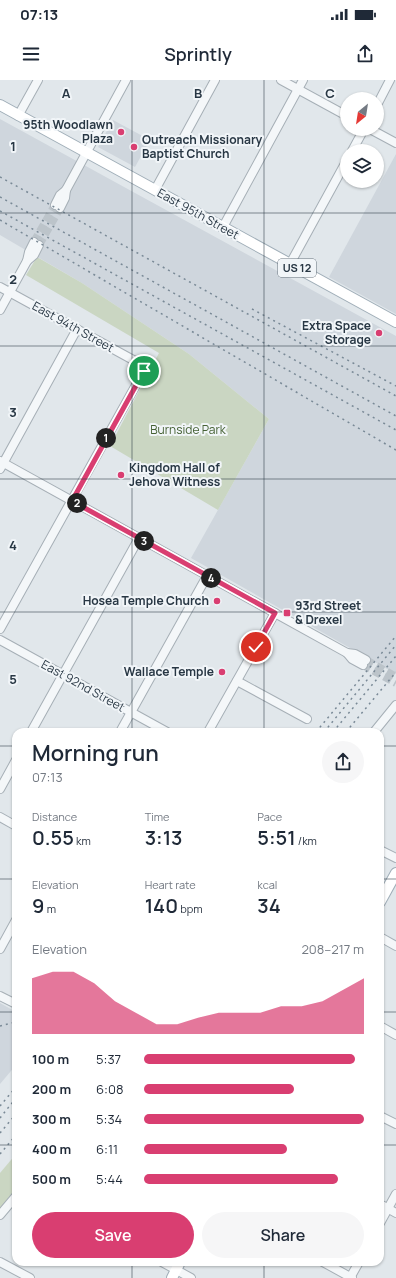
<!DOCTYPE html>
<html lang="en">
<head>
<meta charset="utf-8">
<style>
  body { margin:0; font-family:Manrope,sans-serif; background:#f6f6f7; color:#1f2937; height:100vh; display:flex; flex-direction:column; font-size:15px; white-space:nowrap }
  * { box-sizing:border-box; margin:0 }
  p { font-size:13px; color:#747a83 }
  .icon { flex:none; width:22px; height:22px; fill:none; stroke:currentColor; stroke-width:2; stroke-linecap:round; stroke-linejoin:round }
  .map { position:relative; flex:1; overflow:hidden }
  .side { position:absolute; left:12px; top:648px; width:372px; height:538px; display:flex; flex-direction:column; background:#fff; border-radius:12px; box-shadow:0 1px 3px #0004 }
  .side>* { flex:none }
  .needle { width:26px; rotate:210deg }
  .buttons { position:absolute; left:340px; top:12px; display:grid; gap:8px }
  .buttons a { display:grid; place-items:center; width:44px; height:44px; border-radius:50%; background:#fff; box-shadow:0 1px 3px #0004; font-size:20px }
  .pin { position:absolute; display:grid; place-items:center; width:34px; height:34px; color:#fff; margin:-17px; border:2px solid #fff; border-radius:50%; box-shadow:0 1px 4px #0007 }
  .km { position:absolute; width:20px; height:20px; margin:-10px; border-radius:50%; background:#222; color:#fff; font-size:11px; line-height:20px; text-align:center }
  .round { display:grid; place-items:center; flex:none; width:42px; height:42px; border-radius:21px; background:#f6f6f7 }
  .head { display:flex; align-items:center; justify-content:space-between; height:68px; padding:0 20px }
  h1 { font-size:22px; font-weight:600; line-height:30px }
  .figures { display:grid; grid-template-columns:repeat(3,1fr); gap:6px; height:68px; padding:4px 20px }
  .figures div { display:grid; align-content:center }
  .figures b { font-size:20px; font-weight:600 }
  .figures small { font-size:11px; font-weight:400 }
  .figures p { font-size:11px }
  .chart { height:112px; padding:8px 20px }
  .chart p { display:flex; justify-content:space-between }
  .chart svg { width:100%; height:72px; margin-top:4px; fill:#d93e71; opacity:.7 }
  .action { display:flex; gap:8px; margin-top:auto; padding:8px 20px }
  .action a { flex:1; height:46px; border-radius:24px; background:#d93e71; color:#fff; font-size:16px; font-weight:600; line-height:46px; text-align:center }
  .action a+a { background:#f6f6f7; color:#1f2937 }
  ul { padding:0 20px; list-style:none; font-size:13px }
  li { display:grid; grid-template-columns:64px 48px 1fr; align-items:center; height:30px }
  li i { height:10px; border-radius:5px; background:#d93e71 }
  .status { display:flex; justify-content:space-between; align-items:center; height:28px; padding:0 20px; background:#fff; direction:ltr }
  .status svg { height:11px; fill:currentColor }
  header { display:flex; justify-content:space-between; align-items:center; height:52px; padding:0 20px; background:#fff; font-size:18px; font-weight:600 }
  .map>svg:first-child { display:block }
</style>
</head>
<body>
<div class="status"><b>07:13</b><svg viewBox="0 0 49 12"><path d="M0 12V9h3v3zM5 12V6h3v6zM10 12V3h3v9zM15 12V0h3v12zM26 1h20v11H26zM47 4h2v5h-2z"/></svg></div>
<header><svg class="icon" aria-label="menu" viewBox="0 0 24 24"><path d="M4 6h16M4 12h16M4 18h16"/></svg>Sprintly<svg class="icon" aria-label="share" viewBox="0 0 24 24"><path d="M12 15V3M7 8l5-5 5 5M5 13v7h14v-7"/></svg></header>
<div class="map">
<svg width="396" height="1198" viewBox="0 0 396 1198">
  <rect width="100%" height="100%" fill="#e1e7eb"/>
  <g fill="#cfd6dd">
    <polygon points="0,39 396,256 396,594 191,478 269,339 189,274 82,203 0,155"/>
    <polygon points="113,40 150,60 135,87 98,67"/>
    <polygon points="396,74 396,234 329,197"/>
    <polygon points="0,923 16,932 16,985 0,1004"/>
  </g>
  <g fill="#cad6c2">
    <polygon points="37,177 82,203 189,274 269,339 218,430 110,366 159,273 26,195"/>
    <polygon points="16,1074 16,1111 0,1130 0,1093"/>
  </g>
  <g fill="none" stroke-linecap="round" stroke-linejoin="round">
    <g stroke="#bcc4ca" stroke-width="8" stroke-dasharray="8 4" stroke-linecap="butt">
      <polyline points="34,162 55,125"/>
      <polyline points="39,165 60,128"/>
      <polyline points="366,580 396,597"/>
      <polyline points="363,585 396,603"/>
    </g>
    <g stroke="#a6afb6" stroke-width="10">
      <g id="minor">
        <polyline points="281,0 347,36"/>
        <polyline points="377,25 390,0"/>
        <polyline points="18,36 38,0"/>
        <polyline points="370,49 396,63"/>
        <polyline points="352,71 364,49"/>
        <polyline points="155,110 215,0"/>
        <polyline points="55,125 60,115 66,110 126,0"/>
        <polyline points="60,128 65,118 66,110"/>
        <polyline points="223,147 303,0"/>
        <polyline points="27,181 34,175 39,165"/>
        <polyline points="290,184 347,80"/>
        <polyline points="0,207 146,287 0,549"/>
        <polyline points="0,230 27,181 29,172 34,162"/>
        <polyline points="0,381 347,573 355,574 366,580"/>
        <polyline points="0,389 77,249"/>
        <polyline points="0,560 167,652"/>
        <polyline points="347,573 352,579 363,585"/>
        <polyline points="237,601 307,639"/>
        <polyline points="31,652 139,458"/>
        <polyline points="120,652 207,496"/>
        <polyline points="208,652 275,533"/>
        <polyline points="374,652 396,625"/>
        <polyline points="0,709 16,680"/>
        <polyline points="0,737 16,746"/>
        <polyline points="380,770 396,778"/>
        <polyline points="380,857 396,866"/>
        <polyline points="0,869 16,840"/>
        <polyline points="0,916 16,924"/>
        <polyline points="380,946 396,955"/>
        <polyline points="380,1036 396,1044"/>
        <polyline points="380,1124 396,1133"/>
        <polyline points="0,1135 16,1116"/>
        <polyline points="380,1143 396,1114"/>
        <polyline points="0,1182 30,1198"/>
        <polyline points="162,1182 191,1198"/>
        <polyline points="323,1182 352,1198"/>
        <polyline points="350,1198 359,1182"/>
      </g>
    </g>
    <g stroke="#a0aeb8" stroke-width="12">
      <g id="major">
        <polyline points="0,25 396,242"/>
        <polyline points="380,822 396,793"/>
        <polyline points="172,1198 180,1182"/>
      </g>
    </g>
    <use href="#minor" stroke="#f4f7f9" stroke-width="8"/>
    <use href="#major" stroke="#fff" stroke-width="10"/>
    <g stroke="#798996" stroke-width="1.5" stroke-dasharray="2 4" stroke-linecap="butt">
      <polyline points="0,97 396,316"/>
      <polyline points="0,117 396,336"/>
      <polyline points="0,131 396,350"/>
      <polyline points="0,140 396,370"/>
      <polyline points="252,229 396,306"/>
      <polyline points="316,652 396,556"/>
      <polyline points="324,652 396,565"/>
      <polyline points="333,652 396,576"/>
      <polyline points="346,652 396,592"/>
      <polyline points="0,946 16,942"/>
      <polyline points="0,1026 16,1007"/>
      <polyline points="0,1038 16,1018"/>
      <polyline points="0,1053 16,1034"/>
      <polyline points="0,1074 16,1055"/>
    </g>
  </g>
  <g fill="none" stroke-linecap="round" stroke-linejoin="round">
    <g stroke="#fff" stroke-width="8">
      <polyline id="route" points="144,291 72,421 275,533 256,567"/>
    </g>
    <use href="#route" stroke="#d93e71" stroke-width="5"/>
  </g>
  <path fill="none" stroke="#283744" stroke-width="1" stroke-opacity="0.55" d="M 132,0 L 132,652M 264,0 L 264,652M 0,133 L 396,133M 0,266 L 396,266M 0,399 L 396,399M 0,532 L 396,532M 0,666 L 16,666M 380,666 L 396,666M 0,799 L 16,799M 380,799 L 396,799M 0,932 L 16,932M 380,932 L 396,932M 0,1065 L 16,1065M 380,1065 L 396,1065M 132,1182 L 132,1198M 264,1182 L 264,1198"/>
  <g fill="#d93e71" stroke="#f1f5f8" stroke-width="1.5">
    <circle cx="121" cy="52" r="4"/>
    <circle cx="134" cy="67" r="4"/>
    <circle cx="379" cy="253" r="4"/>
    <circle cx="121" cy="395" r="4"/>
    <circle cx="217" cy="521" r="4"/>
    <rect x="283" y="529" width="8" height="8" rx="2"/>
    <circle cx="222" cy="592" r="4"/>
  </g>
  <g text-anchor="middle" stroke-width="4" stroke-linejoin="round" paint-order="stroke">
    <rect fill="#f1f5f8" stroke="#64707a" stroke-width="1" x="278" y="179" width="38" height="18" rx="3"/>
    <g font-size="11" font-weight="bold" fill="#283744">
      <text x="297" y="192">US 12</text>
    </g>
    <g font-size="12" font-weight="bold" fill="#283744" stroke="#f1f5f8" text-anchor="end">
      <text x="113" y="49">95th Woodlawn<tspan x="113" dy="14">Plaza</tspan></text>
      <text x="142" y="64" text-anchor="start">Outreach Missionary<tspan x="142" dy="14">Baptist Church</tspan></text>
      <text x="371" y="250">Extra Space<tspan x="371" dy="14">Storage</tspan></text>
      <text x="129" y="392" text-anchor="start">Kingdom Hall of<tspan x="129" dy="14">Jehova Witness</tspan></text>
      <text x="209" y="525">Hosea Temple Church</text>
      <text x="295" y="530" text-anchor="start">93rd Street<tspan x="295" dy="14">&amp; Drexel</tspan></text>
      <text x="214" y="596">Wallace Temple</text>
    </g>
    <g font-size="12" fill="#283744" stroke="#f1f5f8">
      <text transform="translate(198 134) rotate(29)" y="4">East 95th Street</text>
      <text transform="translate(73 247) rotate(29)" y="4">East 94th Street</text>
      <text transform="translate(83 606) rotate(29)" y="4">East 92nd Street</text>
    </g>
    <g font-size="12" fill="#456134" stroke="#f1f5f8">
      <text x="188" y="354">Burnside Park</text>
    </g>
  </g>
  <g font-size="13" text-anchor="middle" font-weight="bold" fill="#283744" stroke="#f1f5f8" stroke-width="4" stroke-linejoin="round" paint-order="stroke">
    <text x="66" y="18">A</text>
    <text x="198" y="18">B</text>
    <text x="330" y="18">C</text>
    <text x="13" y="71">1</text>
    <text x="13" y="204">2</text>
    <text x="13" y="337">3</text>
    <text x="13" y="470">4</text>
    <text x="13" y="604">5</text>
  </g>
</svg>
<div class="buttons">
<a><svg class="needle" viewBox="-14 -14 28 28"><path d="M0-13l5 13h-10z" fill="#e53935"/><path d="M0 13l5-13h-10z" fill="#747a83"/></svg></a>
<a><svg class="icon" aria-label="layers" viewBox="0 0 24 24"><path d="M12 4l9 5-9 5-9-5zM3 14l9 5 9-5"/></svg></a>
</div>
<div class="pin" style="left:144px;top:291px;background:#1e9e55"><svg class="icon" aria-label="arrive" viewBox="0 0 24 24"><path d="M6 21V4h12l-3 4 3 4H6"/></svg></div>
<div class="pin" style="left:256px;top:567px;background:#d93025"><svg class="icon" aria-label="check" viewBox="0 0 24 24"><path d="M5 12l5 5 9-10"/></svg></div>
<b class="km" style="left:106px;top:358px">1</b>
<b class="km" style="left:77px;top:423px">2</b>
<b class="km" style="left:144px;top:461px">3</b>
<b class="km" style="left:211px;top:498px">4</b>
<section class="side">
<div class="head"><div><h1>Morning run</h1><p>07:13</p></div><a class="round"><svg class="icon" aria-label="share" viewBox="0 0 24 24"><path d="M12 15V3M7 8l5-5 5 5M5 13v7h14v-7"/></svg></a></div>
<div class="figures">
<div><p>Distance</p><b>0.55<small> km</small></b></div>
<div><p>Time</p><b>3:13</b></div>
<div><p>Pace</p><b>5:51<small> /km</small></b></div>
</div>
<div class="figures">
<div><p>Elevation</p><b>9<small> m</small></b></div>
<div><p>Heart rate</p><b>140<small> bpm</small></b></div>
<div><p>kcal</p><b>34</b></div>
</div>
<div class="chart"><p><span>Elevation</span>208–217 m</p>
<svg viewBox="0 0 160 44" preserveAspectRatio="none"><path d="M0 44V10L10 6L20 6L30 13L40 24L50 31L60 38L70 38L80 34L90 31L100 31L110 31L120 27L130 27L140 24L150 17L160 10V44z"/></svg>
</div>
<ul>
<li><b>100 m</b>5:37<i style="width:96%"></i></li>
<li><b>200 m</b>6:08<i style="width:68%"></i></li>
<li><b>300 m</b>5:34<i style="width:100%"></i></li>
<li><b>400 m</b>6:11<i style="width:65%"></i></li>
<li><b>500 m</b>5:44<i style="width:88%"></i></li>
</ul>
<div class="action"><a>Save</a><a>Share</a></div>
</section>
</div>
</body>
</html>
